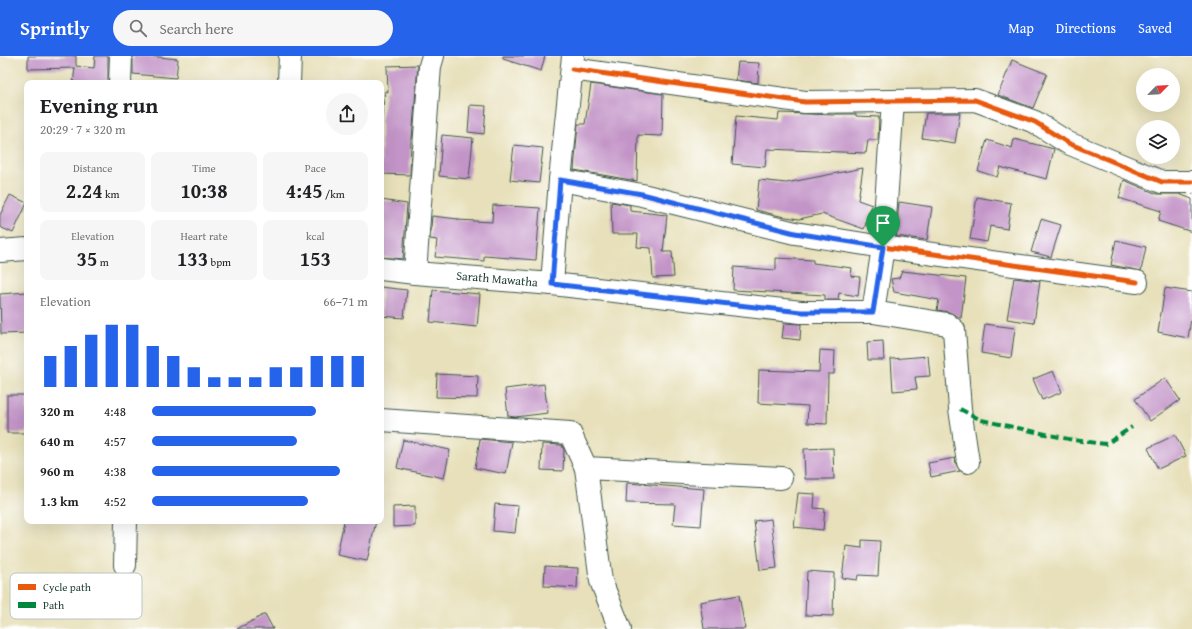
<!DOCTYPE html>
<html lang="en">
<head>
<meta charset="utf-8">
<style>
  body { margin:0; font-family:"Gentium Book Plus",serif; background:#f6f6f6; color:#202124; height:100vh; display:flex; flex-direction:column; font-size:15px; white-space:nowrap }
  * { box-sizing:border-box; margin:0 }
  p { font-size:13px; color:#757577 }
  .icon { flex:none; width:22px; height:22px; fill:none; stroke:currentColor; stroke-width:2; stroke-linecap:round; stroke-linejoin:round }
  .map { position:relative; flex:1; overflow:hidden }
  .drawer { position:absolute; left:24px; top:24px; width:360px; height:444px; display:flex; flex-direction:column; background:#fff; border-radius:8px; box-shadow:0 4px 16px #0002 }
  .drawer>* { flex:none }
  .needle { width:26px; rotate:66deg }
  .controls { position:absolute; left:1136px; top:12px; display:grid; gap:8px }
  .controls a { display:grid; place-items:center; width:44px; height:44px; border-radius:50%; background:#fff; box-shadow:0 4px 16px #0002; font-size:20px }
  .pin { position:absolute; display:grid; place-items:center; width:34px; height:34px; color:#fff; margin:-41px -17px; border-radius:50% 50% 50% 0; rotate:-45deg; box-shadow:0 0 4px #0007 }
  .pin .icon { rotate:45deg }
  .round { display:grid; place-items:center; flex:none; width:42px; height:42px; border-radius:21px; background:#f6f6f6 }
  .head { display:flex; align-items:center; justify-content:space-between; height:68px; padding:0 16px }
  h1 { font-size:22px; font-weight:700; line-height:30px }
  .metrics { display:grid; grid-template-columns:repeat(3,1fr); gap:6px; height:68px; padding:4px 16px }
  .metrics div { display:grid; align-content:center; border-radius:8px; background:#f6f6f6; text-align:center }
  .metrics b { font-size:20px; font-weight:700 }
  .metrics small { font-size:11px; font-weight:400 }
  .metrics p { font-size:11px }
  .chart { height:112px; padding:8px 16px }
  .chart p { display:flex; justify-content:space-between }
  .chart svg { width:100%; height:72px; margin-top:4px; stroke:#2563eb; stroke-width:6 }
  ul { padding:0 16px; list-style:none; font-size:13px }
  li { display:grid; grid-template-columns:64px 48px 1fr; align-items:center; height:30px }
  li i { height:10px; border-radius:5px; background:#2563eb }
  header { display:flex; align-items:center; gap:24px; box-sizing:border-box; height:56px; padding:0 20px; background:#2563eb; color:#fff }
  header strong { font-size:19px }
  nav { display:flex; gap:22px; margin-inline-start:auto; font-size:14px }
  .search { width:280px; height:36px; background:#f6f6f6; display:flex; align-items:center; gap:10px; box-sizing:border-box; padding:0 14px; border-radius:22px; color:#757577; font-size:15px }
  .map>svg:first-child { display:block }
</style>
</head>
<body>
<header>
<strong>Sprintly</strong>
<div class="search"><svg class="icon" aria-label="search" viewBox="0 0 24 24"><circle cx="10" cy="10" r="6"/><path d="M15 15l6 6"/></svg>Search here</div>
<nav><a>Map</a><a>Directions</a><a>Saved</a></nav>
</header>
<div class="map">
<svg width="1192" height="573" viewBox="0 0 1192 573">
  <rect width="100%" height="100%" fill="#fff"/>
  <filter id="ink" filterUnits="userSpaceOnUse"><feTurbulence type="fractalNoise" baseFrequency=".025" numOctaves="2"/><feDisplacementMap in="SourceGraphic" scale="8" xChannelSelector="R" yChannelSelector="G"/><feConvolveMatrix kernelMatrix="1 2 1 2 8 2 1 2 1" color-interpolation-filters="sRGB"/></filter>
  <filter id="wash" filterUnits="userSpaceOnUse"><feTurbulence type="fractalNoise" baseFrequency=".012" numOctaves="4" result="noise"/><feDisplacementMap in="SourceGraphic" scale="16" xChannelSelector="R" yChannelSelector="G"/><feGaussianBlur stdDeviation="0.9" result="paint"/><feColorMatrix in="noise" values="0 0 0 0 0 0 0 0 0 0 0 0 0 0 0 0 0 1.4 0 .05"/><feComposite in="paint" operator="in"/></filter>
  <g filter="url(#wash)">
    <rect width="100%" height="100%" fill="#e7e0ba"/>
    <g id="blocks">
      <g fill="#c394c7">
        <polygon points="28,0 76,0 76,10 94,12 95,0 108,0 108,27 73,27 75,12 28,13"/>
        <polygon points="133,0 149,0 178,3 176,22 133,18"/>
        <polygon points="503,0 545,0 541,15 503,3"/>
        <polygon points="1012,4 1047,18 1033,52 998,39"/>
        <polygon points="738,6 759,7 758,27 736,24"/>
        <polygon points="418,9 412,83 411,83 410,119 381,118 381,68 385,35 388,36 387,10"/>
        <polygon points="591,28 663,38 662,80 638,79 637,125 574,114 578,68 585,68"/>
        <polygon points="470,49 486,50 484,78 468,76"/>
        <polygon points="779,57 835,59 835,58 856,58 856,60 879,61 878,84 868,84 866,97 767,93 765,111 732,108 736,60 778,64"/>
        <polygon points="926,57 960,57 955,87 922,82"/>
        <polygon points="442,79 473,82 469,123 439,120"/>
        <polygon points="1014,83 1054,93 1047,123 1000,111 997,121 978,115 987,84 1012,92"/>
        <polygon points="514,89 543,92 539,127 510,124"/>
        <polygon points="863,112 858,144 872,149 864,173 822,158 799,163 780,160 756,154 759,124 786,127"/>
        <polygon points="1124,124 1157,138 1179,138 1192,143 1192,176 1158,165 1161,155 1119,142"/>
        <polygon points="10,139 27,147 13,177 0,171 0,159"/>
        <polygon points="977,141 1011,147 1007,173 990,170 987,186 970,183"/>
        <polygon points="381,144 407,148 403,203 381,201"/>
        <polygon points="611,146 630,149 630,155 667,159 663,196 672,196 674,221 653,222 651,192 637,191 638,178 612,178"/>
        <polygon points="899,146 932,151 927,184 896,180"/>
        <polygon points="493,149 540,152 536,204 484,200 484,205 435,201 437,184 430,183 432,160 458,163 458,164 492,166"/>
        <polygon points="1041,163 1061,169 1051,201 1031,196"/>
        <polygon points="1116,184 1146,191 1141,215 1111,209"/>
        <polygon points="776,202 813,204 813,207 852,212 851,220 860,221 858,240 839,237 838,244 825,244 825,239 733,234 734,211 776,214"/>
        <polygon points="902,215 966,222 961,262 949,256 937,254 939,244 894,236 891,223 899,222"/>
        <polygon points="1014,222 1040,225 1034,267 1007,263"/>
        <polygon points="381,231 407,234 404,262 381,260"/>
        <polygon points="1165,232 1192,236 1192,257 1188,282 1158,276"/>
        <polygon points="433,234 480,238 477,271 430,266"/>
        <polygon points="27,236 27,277 1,278 0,238"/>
        <polygon points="784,267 801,268 800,284 782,282"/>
        <polygon points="985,268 1015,272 1011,302 981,297"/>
        <polygon points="883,285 884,304 868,304 867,286"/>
        <polygon points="820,294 835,295 834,318 828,318 827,368 807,367 808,350 758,347 759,314 819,316"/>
        <polygon points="928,300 930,320 915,321 917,333 893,335 891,303"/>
        <polygon points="1053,315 1062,336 1042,344 1033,323"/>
        <polygon points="437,318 478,320 477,342 436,341"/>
        <polygon points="1165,322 1180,344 1150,365 1135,343"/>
        <polygon points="544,328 548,357 515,361 508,360 505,333"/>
        <rect x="7" y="339" width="20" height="38"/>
        <polygon points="1175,379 1186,400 1158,413 1148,392"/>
        <polygon points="480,383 512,386 506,418 475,412"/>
        <polygon points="403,384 450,394 444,422 397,412"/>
        <polygon points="542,388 562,389 564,394 563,415 541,414"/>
        <polygon points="833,392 834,423 805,423 804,393"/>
        <polygon points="955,402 956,408 960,415 931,421 928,407"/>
        <polygon points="627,427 704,433 701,470 673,468 675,448 626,447"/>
        <polygon points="798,437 815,438 814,452 825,453 823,474 794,471"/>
        <polygon points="495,448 518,450 515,477 493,475"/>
        <polygon points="415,450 415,470 393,471 393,451"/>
        <polygon points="771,463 777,512 760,514 754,465"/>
        <polygon points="344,465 376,465 367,505 337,499"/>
        <polygon points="862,484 880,485 878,520 858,519 857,524 842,522 846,490 862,492"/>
        <polygon points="545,510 578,512 577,532 544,530"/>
        <polygon points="807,515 834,517 833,560 805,559"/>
        <polygon points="739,539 745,573 704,573 700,546"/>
        <polygon points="265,558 273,573 237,573"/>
      </g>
    </g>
  </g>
  <g filter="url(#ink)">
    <use href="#blocks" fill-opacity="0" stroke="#3d5548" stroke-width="1"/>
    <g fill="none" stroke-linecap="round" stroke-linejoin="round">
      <g stroke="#3d5548" stroke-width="24">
        <g id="minor">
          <polyline points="572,13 805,46 975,44 1035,66 1068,87 1162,126 1192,126"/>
          <polyline points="120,27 121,0"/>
          <polyline points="289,27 290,0"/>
          <polyline points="560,124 642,139 795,177 883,191 1137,226"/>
          <polyline points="0,195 27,193"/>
          <polyline points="381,213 415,217 552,228 560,124 573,0"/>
          <polyline points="415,217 430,10 433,0"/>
          <polyline points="552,228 801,256 873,256 947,268 954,274 960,353 968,406"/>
          <polyline points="873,256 883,191 893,45"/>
          <polyline points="381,364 570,377 586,412 781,422"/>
          <polyline points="586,412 601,525 620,573"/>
          <polyline points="125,509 126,465"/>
        </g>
      </g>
      <use href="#minor" stroke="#fff" stroke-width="22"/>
      <polyline stroke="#00873e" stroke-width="4" stroke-dasharray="8 4" stroke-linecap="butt" points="960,353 981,364 1073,384 1106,388 1132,371"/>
      <g stroke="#fff" stroke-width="8">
        <g id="cycleway">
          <polyline points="572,13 805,46 975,44 1035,66 1068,87 1162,126 1192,126"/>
          <polyline points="560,124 642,139 795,177 883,191 1137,226"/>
        </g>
      </g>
      <use href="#cycleway" stroke="#e8590c" stroke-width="5"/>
    </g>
  </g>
  <g fill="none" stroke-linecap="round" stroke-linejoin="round" filter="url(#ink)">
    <g stroke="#fff" stroke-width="8">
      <polygon id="route" points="560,124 642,138 795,177 883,191 873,256 801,256 552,228"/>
    </g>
    <use href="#route" stroke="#2563eb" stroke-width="5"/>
  </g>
  <g text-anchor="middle" stroke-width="4" stroke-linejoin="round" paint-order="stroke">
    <g font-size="12" fill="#1f3d34" stroke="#fff">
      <text transform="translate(497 223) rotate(5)" y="4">Sarath Mawatha</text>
    </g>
  </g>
  <rect x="10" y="517" width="132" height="46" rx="6" fill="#fff" stroke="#bcc5c2" stroke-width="1"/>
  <rect x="18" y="528" width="18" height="6" fill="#e8590c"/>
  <rect x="18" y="546" width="18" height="6" fill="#00873e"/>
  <g font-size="11" fill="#1f3d34">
    <text x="43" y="535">Cycle path</text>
    <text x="43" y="553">Path</text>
  </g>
</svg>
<div class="controls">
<a><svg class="needle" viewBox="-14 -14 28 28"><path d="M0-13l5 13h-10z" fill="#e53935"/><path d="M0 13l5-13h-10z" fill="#757577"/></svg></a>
<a><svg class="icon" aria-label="layers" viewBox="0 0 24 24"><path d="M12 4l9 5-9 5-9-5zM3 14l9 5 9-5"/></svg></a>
</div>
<div class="pin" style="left:883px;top:191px;background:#1e9e55"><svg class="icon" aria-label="arrive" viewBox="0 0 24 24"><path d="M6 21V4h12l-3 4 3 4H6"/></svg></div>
<section class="drawer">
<div class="head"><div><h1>Evening run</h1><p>20:29 · 7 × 320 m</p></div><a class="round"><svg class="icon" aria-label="share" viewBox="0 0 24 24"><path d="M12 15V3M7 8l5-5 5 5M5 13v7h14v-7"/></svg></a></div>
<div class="metrics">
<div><p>Distance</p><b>2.24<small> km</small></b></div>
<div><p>Time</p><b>10:38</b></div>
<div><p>Pace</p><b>4:45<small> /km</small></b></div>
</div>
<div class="metrics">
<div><p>Elevation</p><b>35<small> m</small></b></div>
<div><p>Heart rate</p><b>133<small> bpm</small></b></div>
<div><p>kcal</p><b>153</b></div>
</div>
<div class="chart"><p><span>Elevation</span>66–71 m</p>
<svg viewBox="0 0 160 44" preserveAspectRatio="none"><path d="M5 44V25M15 44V19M25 44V12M35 44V6M45 44V6M55 44V19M65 44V25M75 44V32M85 44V38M95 44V38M105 44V38M115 44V32M125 44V32M135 44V25M145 44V25M155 44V25"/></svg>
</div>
<ul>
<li><b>320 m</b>4:48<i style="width:76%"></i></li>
<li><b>640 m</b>4:57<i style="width:67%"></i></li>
<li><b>960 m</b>4:38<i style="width:87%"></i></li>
<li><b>1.3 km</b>4:52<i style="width:72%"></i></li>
</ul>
</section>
</div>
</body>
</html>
